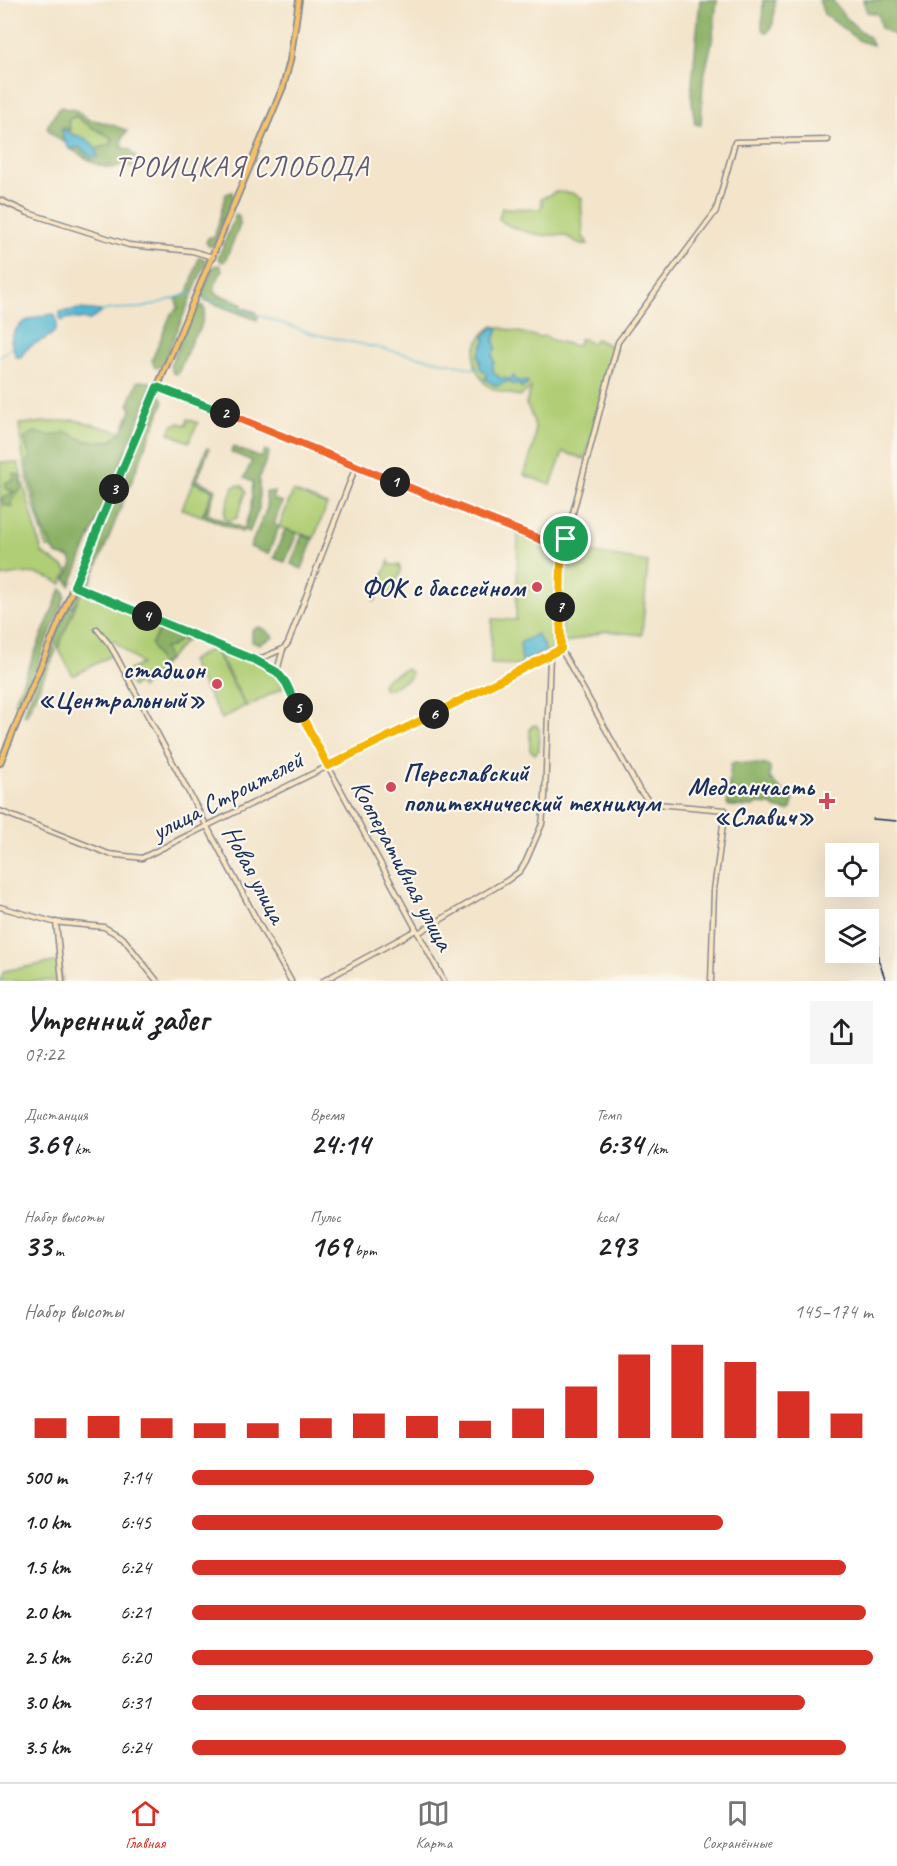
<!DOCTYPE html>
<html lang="ru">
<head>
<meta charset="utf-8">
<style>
  body { margin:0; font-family:Caveat,sans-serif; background:#f6f6f6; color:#202124; height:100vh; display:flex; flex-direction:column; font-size:22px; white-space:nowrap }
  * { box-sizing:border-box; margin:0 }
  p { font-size:20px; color:#757577 }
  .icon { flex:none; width:33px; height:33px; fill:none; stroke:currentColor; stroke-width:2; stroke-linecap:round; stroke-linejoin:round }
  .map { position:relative; height:981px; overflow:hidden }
  .panel { display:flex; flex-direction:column; background:#fff; flex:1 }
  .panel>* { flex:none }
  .tools { position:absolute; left:825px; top:843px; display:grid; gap:12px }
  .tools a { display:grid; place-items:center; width:54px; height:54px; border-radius:0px; background:#fff; box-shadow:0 6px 24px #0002; font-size:30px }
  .pin { position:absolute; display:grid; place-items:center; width:51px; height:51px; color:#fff; margin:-26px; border:3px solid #fff; border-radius:50%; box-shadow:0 2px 6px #0007 }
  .km { position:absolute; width:30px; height:30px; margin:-15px; border-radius:50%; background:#222; color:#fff; font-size:16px; line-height:30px; text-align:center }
  .round { display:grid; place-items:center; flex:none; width:63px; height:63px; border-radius:0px; background:#f6f6f6 }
  .head { display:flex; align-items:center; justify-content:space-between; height:102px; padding:0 24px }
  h1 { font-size:33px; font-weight:600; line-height:45px }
  .stats { display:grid; grid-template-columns:repeat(3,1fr); gap:9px; height:102px; padding:6px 24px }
  .stats div { display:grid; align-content:center }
  .stats b { font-size:30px; font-weight:600 }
  .stats small { font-size:16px; font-weight:400 }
  .stats p { font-size:16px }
  .chart { height:168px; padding:12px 24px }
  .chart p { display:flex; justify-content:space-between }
  .chart svg { width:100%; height:108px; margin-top:6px; stroke:#d93025; stroke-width:6 }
  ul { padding:0 24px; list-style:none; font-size:20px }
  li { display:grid; grid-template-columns:96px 72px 1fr; align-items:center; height:45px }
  li i { height:15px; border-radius:8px; background:#d93025 }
  .menu { display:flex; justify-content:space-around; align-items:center; height:84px; border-top:2px solid #e0e0e0; background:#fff; font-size:16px; color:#757577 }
  .menu a { display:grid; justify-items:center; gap:3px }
  .menu .current { color:#d93025 }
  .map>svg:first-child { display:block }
</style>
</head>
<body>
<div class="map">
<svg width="897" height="981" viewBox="0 0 897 981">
  <rect width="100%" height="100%" fill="#fbf7ec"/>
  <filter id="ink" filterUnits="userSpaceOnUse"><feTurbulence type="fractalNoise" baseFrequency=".0167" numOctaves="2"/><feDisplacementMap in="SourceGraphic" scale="12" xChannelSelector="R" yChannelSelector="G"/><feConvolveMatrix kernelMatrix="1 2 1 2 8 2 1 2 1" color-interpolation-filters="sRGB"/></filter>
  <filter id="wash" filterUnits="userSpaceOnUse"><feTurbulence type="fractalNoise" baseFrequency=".008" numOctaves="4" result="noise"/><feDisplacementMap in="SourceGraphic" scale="24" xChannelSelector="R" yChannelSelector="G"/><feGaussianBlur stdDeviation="1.35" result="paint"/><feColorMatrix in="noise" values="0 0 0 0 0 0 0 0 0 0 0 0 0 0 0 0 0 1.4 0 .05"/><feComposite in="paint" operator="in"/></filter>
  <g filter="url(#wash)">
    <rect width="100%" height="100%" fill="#f3e4ca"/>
    <g fill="#b0ce75" stroke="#667e6a" stroke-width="1.5" fill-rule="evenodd">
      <path d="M 76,116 C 87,127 100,131 113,138 L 112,144 L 95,149 C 86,133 77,139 63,129 L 61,133 L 62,128 L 70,128 L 68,120 Z"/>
      <path d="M 555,192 L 572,193 L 582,198 C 580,212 584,222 582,235 L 588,244 C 576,246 572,237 562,235 C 556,234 549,236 543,235 C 529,233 509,228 499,219 L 502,208 L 540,209 L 542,206 L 541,199 Z"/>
      <path d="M 493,326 L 539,337 L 546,336 L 552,340 L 576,346 L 579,343 L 579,339 L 584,339 L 591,344 L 596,339 L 616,349 L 585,459 L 563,452 L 551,485 L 524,475 C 533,447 543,432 526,404 L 531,388 L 520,396 C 510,394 496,392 488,386 C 485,385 484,381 482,379 C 468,361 474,338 493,326 ZM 492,328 L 498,328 C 492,341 493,358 493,372 L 500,378 L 510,379 L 513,376 L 514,380 L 528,384 L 522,388 L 520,385 L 512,384 L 509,381 L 503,383 L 485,379 L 487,374 L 480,368 L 479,354 L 485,341 L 485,336 Z"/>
      <polygon points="188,419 198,423 189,442 169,433 172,426 179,423 186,425"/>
      <path d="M 75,420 L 125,433 L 77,560 L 47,547 C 33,508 22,465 19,424 Z"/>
      <path d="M 0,462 L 18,463 L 42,553 L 68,570 L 62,584 C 35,570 29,572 0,577 Z"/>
      <polygon points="193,482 213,490 202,516 182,509"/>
      <polygon points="237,485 243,486 246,492 237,518 229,521 225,518 224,514 233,487"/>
      <polygon points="293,491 327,505 314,538 279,527"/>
      <polygon points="518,534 552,547 558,553 558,644 556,647 525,665 491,664 492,619 516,620"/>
      <polygon points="572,549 648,562 642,635 606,631 562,644 562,558 568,550"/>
      <polygon points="389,561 390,565 399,565 401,571 392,592 385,594 380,588 375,601 373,600"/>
      <polygon points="81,592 189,634 186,640 142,688 139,683 132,687 124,673 141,664 113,640 109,644 114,654 73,676 58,648"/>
      <path d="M 216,645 C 242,656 269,663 286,686 L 247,707 L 214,646 Z"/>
      <polygon points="213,648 245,706 222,719 190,661"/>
      <polygon points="405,669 411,672 410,678 389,689 383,688 382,684 384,680"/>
      <polygon points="536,725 539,729 539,750 535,754 530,750 530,729 532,726"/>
      <polygon points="60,961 62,981 0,981 4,971"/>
    </g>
    <g fill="#8cb166" stroke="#547062" stroke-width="1.5">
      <polygon points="700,0 717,0 712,42 703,81 701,125 695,124 691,94"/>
      <polygon points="763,0 775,0 773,24 767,33 762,29"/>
      <path d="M 819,0 L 833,0 C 838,10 847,19 856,27 C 865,35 868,34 873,45 L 860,41 L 824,14 Z"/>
      <polygon points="863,0 897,0 897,37 881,28 878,14 867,12"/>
      <path d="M 61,107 L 68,109 L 73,108 L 89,120 C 97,119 119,127 127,131 C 123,136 119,142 123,148 L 131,150 L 131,153 L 136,156 L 134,168 L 122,164 C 105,176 86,156 70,149 L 79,147 L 85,153 L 111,144 L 113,139 C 101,131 87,127 76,116 L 68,120 L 70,131 L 65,128 L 61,129 L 64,136 L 64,142 C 58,139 49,133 47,127 L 57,111 Z"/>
      <path d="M 232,192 L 233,197 L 213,246 L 209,246 L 206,242 L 209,237 L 215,237 C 215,230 218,227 219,221 C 221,212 223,204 226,194 Z"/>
      <polygon points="236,214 239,216 240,225 225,261 222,262 218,258"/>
      <polygon points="199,257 205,259 206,262 162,366 156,368 154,366 152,360 171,314 178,308 176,299 188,293"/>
      <polygon points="220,265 222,271 216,282 214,292 219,295 240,302 243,308 255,312 258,316 257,320 202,299 202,293 214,266"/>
      <polygon points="202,305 205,310 200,330 193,337 178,374 173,373 170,365 195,308"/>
      <path d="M 138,381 L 150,382 L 153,386 L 70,586 L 66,579 L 73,564 L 70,558 L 56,554 L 43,530 L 28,470 L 27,463 L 30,458 L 24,439 L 34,432 C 44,435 56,438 65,432 C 76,434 76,438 83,440 C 88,442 107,442 113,440 L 116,435 L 121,433 L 131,411 L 129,403 Z"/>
      <polygon points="161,396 164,401 90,584 81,581 156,398"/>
      <polygon points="233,447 261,458 265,450 269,452 259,478 259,508 249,533 244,529 242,532 203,516 213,490 193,482 207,448 209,449 197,480 216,489 207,514 244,529 251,507 253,482 244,478 252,461 231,452"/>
      <polygon points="13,474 19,475 22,488 12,501 13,507 4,505 1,499 14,492 5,488 6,482 14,480"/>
      <polygon points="266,492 274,492 273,499 282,502 274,524 279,527 268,554 250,547 267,508"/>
      <polygon points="285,529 297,533 285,562 274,558"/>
      <polygon points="302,535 313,539 302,569 291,564"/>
      <polygon points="61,589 64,591 65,597 21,704 14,703"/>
      <polygon points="75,589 81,592 58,648 53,641 69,603 72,607 74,605 71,600"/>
      <polygon points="160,623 190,636 187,640 181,639 171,647 164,648 168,659 161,665 151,644 159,631"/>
      <polygon points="259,627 264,629 274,637 260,644 252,642 252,630"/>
      <polygon points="52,644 56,651 26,716 23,714"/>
      <polygon points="734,762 768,765 770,768 770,778 783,792 795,793 791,809 788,811 775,808 772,805 758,804 754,807 729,806 727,804 731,764"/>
    </g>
    <g fill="#53b8d2" stroke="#377498" stroke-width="1.5">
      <path d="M 63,129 C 78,140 94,135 98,157 L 91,157 L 79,147 L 70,149 C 65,145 61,134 63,129 Z"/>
      <polygon points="80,309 101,311 102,312 90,320 68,318 62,321 60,318 60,312"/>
      <path d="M 53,314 L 55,315 C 63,336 43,338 31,346 C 26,349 23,353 21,357 L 16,357 L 11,341 C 16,320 33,317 53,314 Z"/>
      <polygon points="493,327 498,328 494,341 496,348 492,357 495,361 493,364 493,372 500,378 510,379 514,376 515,380 528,382 522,388 520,385 512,384 509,381 496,386 485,379 487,374 480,368 480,360 478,356 485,341 484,336"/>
      <polygon points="537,634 546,650 522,662 520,643"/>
    </g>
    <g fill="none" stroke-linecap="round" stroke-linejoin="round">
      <g stroke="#53b8d2" stroke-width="1.5">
        <polyline points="200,297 224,303 310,333 475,369 480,368"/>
        <polyline points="100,312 111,309 142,308 192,293"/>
        <polyline points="0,357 12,347"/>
      </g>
    </g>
  </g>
  <g filter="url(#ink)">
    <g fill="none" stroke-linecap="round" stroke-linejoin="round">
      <g stroke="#878a94" stroke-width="7">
        <g id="secondary">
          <polyline points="0,200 28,213 129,245 192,251 213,257"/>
          <polyline points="157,387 553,544 561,555"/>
          <polyline points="73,586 257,661 277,672 286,683 328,766 444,981"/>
          <polyline points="97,629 109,644 115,654 259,924 291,981"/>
          <polyline points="257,660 283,649"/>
          <polyline points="277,671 283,649 288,643 356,466"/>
          <polyline points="0,811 109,854 142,858 490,686 561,649"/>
          <polyline points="0,907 53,922 104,927 123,938 157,981"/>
          <polyline points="56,922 62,981"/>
          <polyline points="418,933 508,880 520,871 526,861 542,824 545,797 550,655"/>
          <polyline points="323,981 416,930"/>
          <polyline points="711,981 714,890 725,810 657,804 649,801 640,791 561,649 561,562 567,548 566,539 618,342 716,211 735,142 828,140"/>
        </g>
      </g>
      <g stroke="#878a94" stroke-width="8">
        <polyline id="primary" points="0,763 283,87 290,61 299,0"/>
      </g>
      <use href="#secondary" stroke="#fbe6c3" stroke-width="4"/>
      <use href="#primary" stroke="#f4c16a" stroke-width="4.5"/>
      <g stroke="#1b2f5e" stroke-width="1.5">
        <polyline points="873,819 897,821"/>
        <polyline points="878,939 878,959 886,981"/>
      </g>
    </g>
  </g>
  <g fill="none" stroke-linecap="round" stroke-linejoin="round" filter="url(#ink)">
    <g stroke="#fff" stroke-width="12">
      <polyline id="split-1" points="395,482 552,544 560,544 566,539"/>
    </g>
    <g stroke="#fff" stroke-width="12">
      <polyline id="split-2" points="225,413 395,482"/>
    </g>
    <g stroke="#fff" stroke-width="12">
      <polyline id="split-3" points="114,489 157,387 225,413"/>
    </g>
    <g stroke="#fff" stroke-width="12">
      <polyline id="split-4" points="114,489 74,586 147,616"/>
    </g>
    <g stroke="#fff" stroke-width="12">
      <polyline id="split-5" points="147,616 257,661 277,672 286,683 298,708"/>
    </g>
    <g stroke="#fff" stroke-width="12">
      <polyline id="split-6" points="298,708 328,766 434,714"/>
    </g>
    <g stroke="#fff" stroke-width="12">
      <polyline id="split-7" points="434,714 561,649 560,607"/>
    </g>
    <g stroke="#fff" stroke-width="12">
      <polyline id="split-8" points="560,607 561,562 567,548 566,539"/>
    </g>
    <use href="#split-1" stroke="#f0652b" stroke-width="8"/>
    <use href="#split-2" stroke="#f0652b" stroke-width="8"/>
    <use href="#split-3" stroke="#22a559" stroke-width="8"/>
    <use href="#split-4" stroke="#22a559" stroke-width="8"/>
    <use href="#split-5" stroke="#22a559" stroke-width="8"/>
    <use href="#split-6" stroke="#f5b400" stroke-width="8"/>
    <use href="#split-7" stroke="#f5b400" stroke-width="8"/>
    <use href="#split-8" stroke="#f5b400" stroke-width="8"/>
  </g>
  <g fill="#d1495b" stroke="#fbf7ec" stroke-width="2">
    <circle cx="537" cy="587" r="6"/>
    <circle cx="217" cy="684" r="6"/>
    <circle cx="391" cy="787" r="6"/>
    <path d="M824 792h6v6h6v6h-6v6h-6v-6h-6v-6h6z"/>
  </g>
  <g text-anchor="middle" stroke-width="4.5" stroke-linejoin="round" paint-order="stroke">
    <g font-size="26" font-weight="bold" fill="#1b2f5e" stroke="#fbf7ec" text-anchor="end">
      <text x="525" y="596">ФОК с бассейном</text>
      <text x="205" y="678">стадион<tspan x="205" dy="30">«Центральный»</tspan></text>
      <text x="403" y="781" text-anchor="start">Переславский<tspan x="403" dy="30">политехнический техникум</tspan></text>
      <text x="814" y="795">Медсанчасть<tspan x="814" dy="30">«Славич»</tspan></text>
    </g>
    <g font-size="26" fill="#1b2f5e" stroke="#fbf7ec">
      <text transform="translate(227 795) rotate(-27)" y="9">улица Строителей</text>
      <text transform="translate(403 865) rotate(62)" y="9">Кооперативная улица</text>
      <text transform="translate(255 874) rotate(62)" y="9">Новая улица</text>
    </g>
    <g font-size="28" letter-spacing="1.5" fill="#5f5a72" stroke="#fbf7ec">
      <text x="242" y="176">ТРОИЦКАЯ СЛОБОДА</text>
    </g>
  </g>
</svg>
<div class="tools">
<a><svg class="icon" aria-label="locate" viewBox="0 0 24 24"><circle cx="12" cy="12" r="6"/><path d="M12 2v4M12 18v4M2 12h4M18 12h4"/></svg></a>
<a><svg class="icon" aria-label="layers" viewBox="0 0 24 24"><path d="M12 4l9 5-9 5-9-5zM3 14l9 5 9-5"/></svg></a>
</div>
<div class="pin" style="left:566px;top:539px;background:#1e9e55"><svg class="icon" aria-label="arrive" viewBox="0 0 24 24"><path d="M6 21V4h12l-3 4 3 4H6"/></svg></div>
<b class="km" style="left:395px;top:482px">1</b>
<b class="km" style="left:225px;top:413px">2</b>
<b class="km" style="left:114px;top:489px">3</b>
<b class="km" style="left:147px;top:616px">4</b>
<b class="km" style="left:298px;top:708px">5</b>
<b class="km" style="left:434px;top:714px">6</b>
<b class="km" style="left:560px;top:607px">7</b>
</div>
<section class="panel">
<div class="head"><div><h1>Утренний забег</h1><p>07:22</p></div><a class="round"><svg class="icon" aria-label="share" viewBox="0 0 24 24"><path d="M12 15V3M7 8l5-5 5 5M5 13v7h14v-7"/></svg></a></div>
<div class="stats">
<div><p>Дистанция</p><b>3.69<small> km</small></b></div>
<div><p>Время</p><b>24:14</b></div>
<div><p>Темп</p><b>6:34<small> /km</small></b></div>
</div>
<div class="stats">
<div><p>Набор высоты</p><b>33<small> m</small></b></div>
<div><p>Пульс</p><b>169<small> bpm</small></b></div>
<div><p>kcal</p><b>293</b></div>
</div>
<div class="chart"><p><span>Набор высоты</span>145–174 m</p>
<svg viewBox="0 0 160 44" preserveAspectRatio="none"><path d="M5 44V36M15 44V35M25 44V36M35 44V38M45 44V38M55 44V36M65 44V34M75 44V35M85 44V37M95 44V32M105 44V23M115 44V10M125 44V6M135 44V13M145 44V25M155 44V34"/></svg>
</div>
<ul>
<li><b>500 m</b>7:14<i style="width:59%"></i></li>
<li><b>1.0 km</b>6:45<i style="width:78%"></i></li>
<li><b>1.5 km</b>6:24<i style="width:96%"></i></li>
<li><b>2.0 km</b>6:21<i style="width:99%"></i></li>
<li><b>2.5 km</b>6:20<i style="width:100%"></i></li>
<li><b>3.0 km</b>6:31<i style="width:90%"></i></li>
<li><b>3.5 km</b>6:24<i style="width:96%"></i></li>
</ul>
</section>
<nav class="menu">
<a class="current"><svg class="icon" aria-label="home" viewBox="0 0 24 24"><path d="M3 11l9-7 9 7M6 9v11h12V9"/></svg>Главная</a>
<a><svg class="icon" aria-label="map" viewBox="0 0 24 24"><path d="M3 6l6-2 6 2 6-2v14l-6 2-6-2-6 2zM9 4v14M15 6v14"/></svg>Карта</a>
<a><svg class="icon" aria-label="saved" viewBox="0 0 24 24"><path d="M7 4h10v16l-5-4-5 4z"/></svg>Сохранённые</a>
</nav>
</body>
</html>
